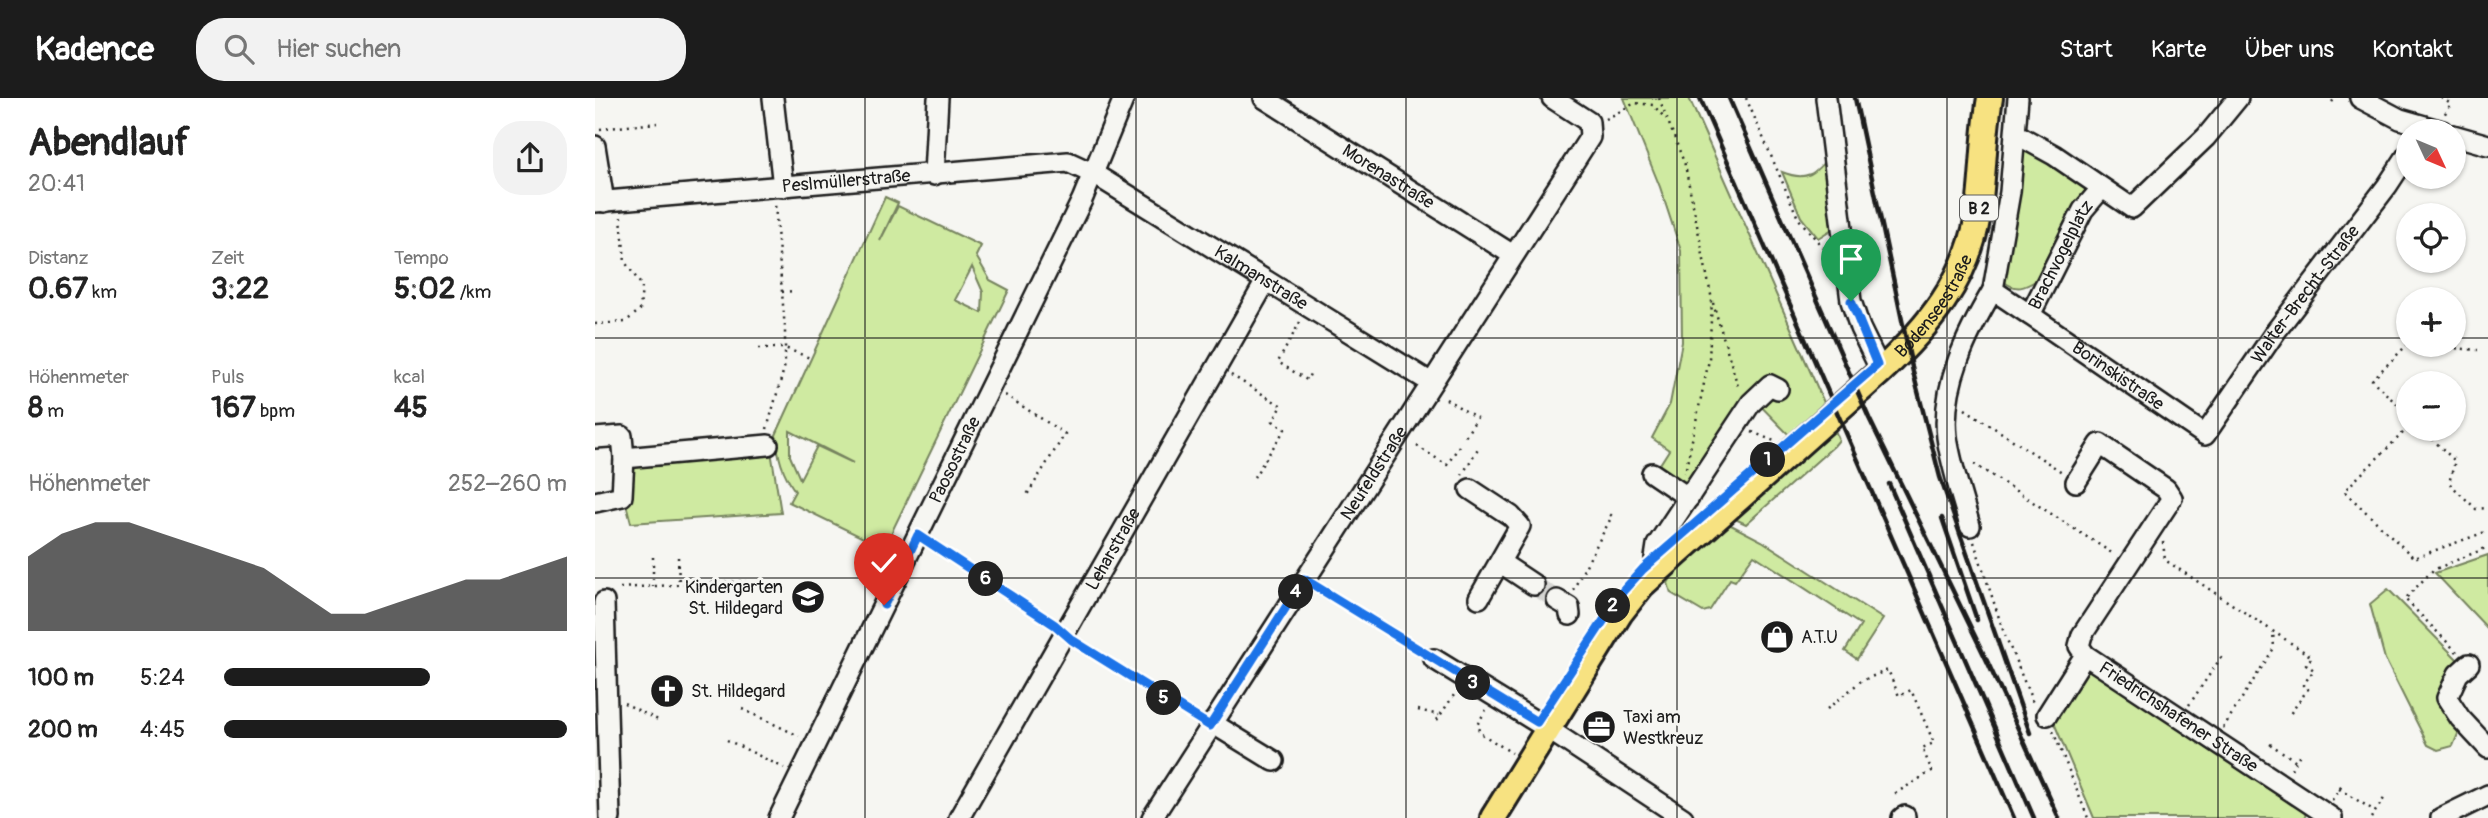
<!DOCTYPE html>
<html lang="de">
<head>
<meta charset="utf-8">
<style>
  body { margin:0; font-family:Pangolin,sans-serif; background:#f2f2f2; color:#222; height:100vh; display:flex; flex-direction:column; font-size:26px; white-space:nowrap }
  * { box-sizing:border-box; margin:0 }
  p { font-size:23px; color:#767676 }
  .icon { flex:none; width:38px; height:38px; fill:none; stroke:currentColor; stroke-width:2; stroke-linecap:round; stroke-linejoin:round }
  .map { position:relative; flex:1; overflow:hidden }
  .sheet { display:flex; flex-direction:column; background:#fff; width:595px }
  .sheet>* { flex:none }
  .needle { width:46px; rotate:134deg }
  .buttons { position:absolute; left:1801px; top:21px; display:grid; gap:14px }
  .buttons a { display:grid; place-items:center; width:70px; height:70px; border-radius:50%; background:#fff; box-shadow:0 2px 5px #0004; font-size:35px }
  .pin { position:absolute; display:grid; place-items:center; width:60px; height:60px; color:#fff; margin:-72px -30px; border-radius:50% 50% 50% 0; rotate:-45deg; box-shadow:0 0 7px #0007 }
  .pin .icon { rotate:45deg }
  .km { position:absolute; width:35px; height:35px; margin:-18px; border-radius:50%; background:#222; color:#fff; font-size:19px; line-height:35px; text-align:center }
  .round { display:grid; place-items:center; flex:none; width:74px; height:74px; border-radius:28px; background:#f2f2f2 }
  .headline { display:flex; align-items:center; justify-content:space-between; height:119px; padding:0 28px }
  h1 { font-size:38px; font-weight:700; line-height:52px }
  .stats { display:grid; grid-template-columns:repeat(3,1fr); gap:10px; height:119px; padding:7px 28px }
  .stats div { display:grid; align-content:center }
  .stats b { font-size:30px; font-weight:700 }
  .stats small { font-size:19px; font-weight:400 }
  .stats p { font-size:19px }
  .chart { height:196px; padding:14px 28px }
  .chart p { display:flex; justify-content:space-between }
  .chart svg { width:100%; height:126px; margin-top:7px; fill:#1c1c1c; opacity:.7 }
  ul { padding:0 28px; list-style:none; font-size:23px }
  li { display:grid; grid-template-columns:112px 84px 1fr; align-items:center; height:52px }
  li i { height:18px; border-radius:9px; background:#1c1c1c }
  header { display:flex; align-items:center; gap:42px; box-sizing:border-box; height:98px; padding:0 35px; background:#1c1c1c; color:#fff }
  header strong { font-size:33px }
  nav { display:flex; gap:38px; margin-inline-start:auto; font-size:24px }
  .search { width:490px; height:63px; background:#f2f2f2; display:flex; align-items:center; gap:18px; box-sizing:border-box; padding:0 24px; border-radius:28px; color:#767676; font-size:26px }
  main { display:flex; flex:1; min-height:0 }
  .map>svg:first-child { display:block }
</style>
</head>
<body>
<header>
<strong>Kadence</strong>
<div class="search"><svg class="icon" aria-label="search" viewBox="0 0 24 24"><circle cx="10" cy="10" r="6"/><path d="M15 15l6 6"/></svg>Hier suchen</div>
<nav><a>Start</a><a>Karte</a><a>Über uns</a><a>Kontakt</a></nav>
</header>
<main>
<section class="sheet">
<div class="headline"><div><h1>Abendlauf</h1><p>20:41</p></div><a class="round"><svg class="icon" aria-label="share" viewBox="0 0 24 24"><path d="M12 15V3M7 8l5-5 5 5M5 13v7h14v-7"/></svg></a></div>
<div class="stats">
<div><p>Distanz</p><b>0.67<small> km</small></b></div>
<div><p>Zeit</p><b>3:22</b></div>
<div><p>Tempo</p><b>5:02<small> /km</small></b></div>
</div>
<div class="stats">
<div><p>Höhenmeter</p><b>8<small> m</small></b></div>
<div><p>Puls</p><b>167<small> bpm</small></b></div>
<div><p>kcal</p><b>45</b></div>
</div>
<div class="chart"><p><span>Höhenmeter</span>252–260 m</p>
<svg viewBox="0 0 160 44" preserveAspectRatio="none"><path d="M0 44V18L10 10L20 6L30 6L40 10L50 14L60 18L70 22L80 30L90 38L100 38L110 34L120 30L130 26L140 26L150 22L160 18V44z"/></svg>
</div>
<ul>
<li><b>100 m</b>5:24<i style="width:60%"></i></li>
<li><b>200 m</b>4:45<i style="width:100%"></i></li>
</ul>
</section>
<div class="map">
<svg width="1893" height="720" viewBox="0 0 1893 720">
  <rect width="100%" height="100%" fill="#f6f6f2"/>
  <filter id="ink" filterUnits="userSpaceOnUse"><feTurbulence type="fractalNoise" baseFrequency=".0143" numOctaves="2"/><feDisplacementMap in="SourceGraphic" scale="14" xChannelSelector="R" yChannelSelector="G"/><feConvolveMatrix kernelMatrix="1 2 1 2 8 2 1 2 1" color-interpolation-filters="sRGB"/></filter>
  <g filter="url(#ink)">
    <g fill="#cfeaa1" stroke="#76835e" stroke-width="2" fill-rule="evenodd">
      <polygon points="1029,0 1094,0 1231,309 1195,338 1158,300 1096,396 1060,374 1074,352 1057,340 1075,306 1087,244 1086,153 1065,89"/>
      <path d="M 1432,48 L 1493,87 L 1442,182 C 1429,190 1422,193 1409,184 L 1425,52 Z"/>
      <path d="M 1236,56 L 1245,126 L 1223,140 L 1206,119 L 1187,74 C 1212,84 1220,76 1236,56 Z"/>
      <path d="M 290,99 L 303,105 L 285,143 L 303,108 L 386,148 L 381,158 L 395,182 L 414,192 L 289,450 L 194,404 L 200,393 C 187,374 183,360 181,337 ZM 377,169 L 388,194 L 387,215 L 360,202 ZM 195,333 L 258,365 L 222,348 L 205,381 L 195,358 Z"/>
      <polygon points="1239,330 1244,342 1239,348 1151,426 1140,421"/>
      <polygon points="176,353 186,415 36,425 30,402 37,363"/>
      <polygon points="1134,426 1167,443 1288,521 1262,561 1250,553 1266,527 1159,457 1140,483 1135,481 1115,512 1108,514 1076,495 1073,485 1078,477"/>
      <polygon points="1893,457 1893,531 1840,475"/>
      <polygon points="1793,491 1862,561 1855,581 1866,629 1858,648 1843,652 1833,647 1790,561 1775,506"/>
      <polygon points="1490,569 1697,707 1705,706 1711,710 1710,720 1499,720 1457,620"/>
    </g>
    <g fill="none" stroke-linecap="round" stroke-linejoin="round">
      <polyline stroke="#d5d5d2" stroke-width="19" stroke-dasharray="19 10" stroke-linecap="butt" points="939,487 962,502"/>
      <g stroke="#1c1c1c" stroke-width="24">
        <g id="minor">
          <polyline points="178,0 188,89"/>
          <path id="s1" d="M 669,0 L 918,157"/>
          <polyline points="1231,0 1256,203 1265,230 1286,273"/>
          <path id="s2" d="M 1423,0 L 1415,94 L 1398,192 L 1435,217 L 1488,112 L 1506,91"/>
          <polyline points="1765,0 1805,21 1847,33"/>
          <polyline points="1421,36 1459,57 1537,110 1611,39 1643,0"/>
          <polyline points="1858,37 1893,47"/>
          <polyline points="0,48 9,104"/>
          <polyline points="339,77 343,0"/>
          <path id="s3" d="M 0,104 L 473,64 L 499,76 L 835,284"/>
          <path id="s4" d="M 1435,217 L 1610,337 L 1681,233 L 1792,88 L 1813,56"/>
          <polyline points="0,340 27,338 29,360 27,398 0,404"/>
          <polyline points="29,360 173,347"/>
          <polyline points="1057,375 1094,400"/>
          <path id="s5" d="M 1481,384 L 1505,346 L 1571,391 L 1577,400 L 1487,537 L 1484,548 L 1490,557 L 1737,720"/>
          <polyline points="875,391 916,418 925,428 884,500"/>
          <path d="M 1375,428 C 1367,399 1356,368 1352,339 C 1346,287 1373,234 1398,192"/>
          <polyline points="906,465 939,487"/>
          <polyline points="1066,470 1060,460 1062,447 1156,305 1175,287 1183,291"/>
          <polyline points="962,502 974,509 975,517"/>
          <polyline points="9,504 15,720"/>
          <polyline points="839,561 953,631 1088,720"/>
          <polyline points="1874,566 1863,576 1852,600 1865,620 1893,650"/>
          <polyline points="1452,617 1490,557"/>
          <polyline points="617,625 679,663"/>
          <path id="s6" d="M 184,720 L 487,102 L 529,0"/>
          <path id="s7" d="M 364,720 L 671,183"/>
          <path id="s8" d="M 557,720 L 995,39 L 994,24 L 957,0"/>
          <polyline points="1307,720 1310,718"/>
          <polyline points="1846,720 1893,697"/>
        </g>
      </g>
      <g stroke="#1c1c1c" stroke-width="30">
        <g id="major">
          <path id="s9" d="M 898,720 L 1025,515 L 1047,487 L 1286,273 C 1333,229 1372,183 1383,117 C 1389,78 1388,39 1395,0"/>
        </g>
      </g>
      <g stroke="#1c1c1c" stroke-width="2.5" stroke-dasharray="2 5" stroke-linecap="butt">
        <polyline points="1064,0 1090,67 1117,202 1114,262 1090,375"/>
        <polyline points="1151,0 1203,120 1234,157"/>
        <polyline points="1846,0 1856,6 1849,17"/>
        <polyline points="1737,4 1740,0"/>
        <polyline points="1011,21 1040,5 1058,7 1071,21"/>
        <polyline points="5,31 62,25"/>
        <polyline points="187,194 200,193"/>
        <polyline points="1118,205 1144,292"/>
        <polyline points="705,224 683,264 712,282 717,272"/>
        <polyline points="0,226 30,224 45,212 47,188 30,164 26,119"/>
        <polyline points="1813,246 1777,282 1813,317"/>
        <polyline points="1819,247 1883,252"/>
        <polyline points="164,250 190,250 215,260"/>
        <polyline points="636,277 687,308 678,323 690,331 659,379"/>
        <polyline points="410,297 470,336 430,400"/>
        <polyline points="851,301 882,320 870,339"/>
        <polyline points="1370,311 1467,374"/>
        <polyline points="1813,330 1749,393 1819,460 1893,433"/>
        <polyline points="172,331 190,267 190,232 180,106"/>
        <polyline points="1827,331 1860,363 1854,385 1881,411 1893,410"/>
        <polyline points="1157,334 1179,343"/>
        <polyline points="822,348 852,367 864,348"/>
        <polyline points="1379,366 1520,457"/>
        <polyline points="867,377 885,347"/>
        <polyline points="1379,444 1408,532 1438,605"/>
        <polyline points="1568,444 1570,462 1717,559 1711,566 1719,572 1708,587 1713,591 1695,616"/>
        <polyline points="337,445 457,525"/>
        <polyline points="58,459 58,488"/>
        <polyline points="83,459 84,487"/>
        <polyline points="25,490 151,483"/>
        <polyline points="726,491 824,552"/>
        <polyline points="978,492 1017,418 1012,414"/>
        <polyline points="481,545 603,621"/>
        <polyline points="1862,554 1810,501 1838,472 1893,449"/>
        <polyline points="29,605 63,622"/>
        <polyline points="1594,607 1629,555"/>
        <polyline points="147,611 204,638"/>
        <polyline points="1232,611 1266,583 1293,572 1304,598 1316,592 1339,645 1327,650 1337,673 1296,698"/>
        <polyline points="823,612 844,617"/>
        <polyline points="891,612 882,627 885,635 917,655"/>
        <polyline points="842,622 861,594"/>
        <polyline points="1628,630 1679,550 1678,533"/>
        <polyline points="1458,633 1493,720"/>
        <polyline points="132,642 189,670"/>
        <polyline points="1675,646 1701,663"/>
        <polyline points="1696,671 1705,656"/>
        <polyline points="1744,691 1780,713"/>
        <polyline points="1737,702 1748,686"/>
        <polyline points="1776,720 1790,699"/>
      </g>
      <use href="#minor" stroke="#f6f6f2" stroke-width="19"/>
      <use href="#major" stroke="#f7e281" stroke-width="24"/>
      <g stroke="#1c1c1c" stroke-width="4.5">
        <polyline points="1105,0 1419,720"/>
        <polyline points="1134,0 1274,320 1393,565 1464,720"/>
        <polyline points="1260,0 1318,274 1345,379 1435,635"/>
        <polyline points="1294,386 1439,720"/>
        <polyline points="1347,420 1382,522"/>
      </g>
    </g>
  </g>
  <g fill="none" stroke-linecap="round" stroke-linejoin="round" filter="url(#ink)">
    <g stroke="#fff" stroke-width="14">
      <polyline id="route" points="289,507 323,437 460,527 477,542 615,628 709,481 942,624 1028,493 1048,471 1282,267 1256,203"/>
    </g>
    <use href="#route" stroke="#1a73e8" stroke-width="9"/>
  </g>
  <path fill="none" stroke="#1c1c1c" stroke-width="2" stroke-opacity="0.55" d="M 270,0 L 270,720M 541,0 L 541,720M 811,0 L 811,720M 1082,0 L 1082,720M 1352,0 L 1352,720M 1623,0 L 1623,720M 0,240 L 1813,240M 1858,240 L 1893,240M 0,480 L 1893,480"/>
  <defs>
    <g id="school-disc" transform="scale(1.75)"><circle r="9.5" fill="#1c1c1c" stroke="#f6f6f2"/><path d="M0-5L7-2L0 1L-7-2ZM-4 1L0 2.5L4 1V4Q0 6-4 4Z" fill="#fff"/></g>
    <g id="shop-disc" transform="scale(1.75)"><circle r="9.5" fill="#1c1c1c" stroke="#f6f6f2"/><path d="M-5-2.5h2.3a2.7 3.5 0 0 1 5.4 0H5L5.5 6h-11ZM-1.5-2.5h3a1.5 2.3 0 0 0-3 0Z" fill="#fff"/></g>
    <g id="church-disc" transform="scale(1.75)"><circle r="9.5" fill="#1c1c1c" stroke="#f6f6f2"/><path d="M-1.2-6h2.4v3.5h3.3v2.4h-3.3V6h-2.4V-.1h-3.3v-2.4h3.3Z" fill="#fff"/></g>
    <g id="office-disc" transform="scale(1.75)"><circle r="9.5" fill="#1c1c1c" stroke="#f6f6f2"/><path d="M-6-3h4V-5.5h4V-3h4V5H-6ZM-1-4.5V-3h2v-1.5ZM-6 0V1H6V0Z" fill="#fff"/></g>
  </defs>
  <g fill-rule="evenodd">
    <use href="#school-disc" x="213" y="499"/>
    <use href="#shop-disc" x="1182" y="539"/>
    <use href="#church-disc" x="72" y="593"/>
    <use href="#office-disc" x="1004" y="629"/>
  </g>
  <g text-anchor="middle" stroke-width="6" stroke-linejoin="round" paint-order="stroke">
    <rect fill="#f6f6f2" stroke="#5d5d5c" stroke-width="2" x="1365" y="97.5" width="38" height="25" rx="5"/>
    <g font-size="16" font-weight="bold" fill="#1c1c1c">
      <text x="1384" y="116">B 2</text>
    </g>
    <g font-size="18" fill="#1c1c1c" stroke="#f6f6f2">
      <text dy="6" stroke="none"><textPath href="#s1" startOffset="147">Morenastraße</textPath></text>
      <text dy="6" stroke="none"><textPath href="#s3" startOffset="252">Peslmüllerstraße</textPath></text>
      <text dy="6" stroke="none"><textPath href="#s2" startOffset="306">Brachvogelplatz</textPath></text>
      <text dy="6" stroke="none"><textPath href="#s3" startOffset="700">Kalmanstraße</textPath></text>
      <text dy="6" stroke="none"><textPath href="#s4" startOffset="385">Walter-Brecht-Straße</textPath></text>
      <text dy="6" stroke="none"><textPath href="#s9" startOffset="682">Bodenseestraße</textPath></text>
      <text dy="6" stroke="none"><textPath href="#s4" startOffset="107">Borinskistraße</textPath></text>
      <text dy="6" stroke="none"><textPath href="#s6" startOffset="399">Paosostraße</textPath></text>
      <text dy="6" stroke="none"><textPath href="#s8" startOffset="410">Neufeldstraße</textPath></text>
      <text dy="6" stroke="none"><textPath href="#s7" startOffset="310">Leharstraße</textPath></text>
      <text dy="6" stroke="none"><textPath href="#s5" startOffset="434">Friedrichshafener Straße</textPath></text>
    </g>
    <g font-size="18" fill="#1c1c1c" stroke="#f6f6f2" text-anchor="start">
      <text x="188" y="495" text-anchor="end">Kindergarten<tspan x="188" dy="21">St. Hildegard</tspan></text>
      <text x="1206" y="545">A.T.U</text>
      <text x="96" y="599">St. Hildegard</text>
      <text x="1028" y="625">Taxi am<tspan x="1028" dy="21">Westkreuz</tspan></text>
    </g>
  </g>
</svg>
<div class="buttons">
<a><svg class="needle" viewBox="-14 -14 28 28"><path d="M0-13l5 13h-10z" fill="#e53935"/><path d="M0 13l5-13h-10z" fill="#767676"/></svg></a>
<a><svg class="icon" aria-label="locate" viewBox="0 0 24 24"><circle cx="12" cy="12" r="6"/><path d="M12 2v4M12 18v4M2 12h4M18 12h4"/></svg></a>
<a>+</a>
<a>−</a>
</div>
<div class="pin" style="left:1256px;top:203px;background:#1e9e55"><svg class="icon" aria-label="arrive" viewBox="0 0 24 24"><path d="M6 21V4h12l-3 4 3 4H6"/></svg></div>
<div class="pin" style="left:289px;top:507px;background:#d93025"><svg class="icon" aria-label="check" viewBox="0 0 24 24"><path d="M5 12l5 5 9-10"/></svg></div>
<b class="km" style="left:1173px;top:362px">1</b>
<b class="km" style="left:1018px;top:508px">2</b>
<b class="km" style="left:878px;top:585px">3</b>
<b class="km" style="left:701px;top:494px">4</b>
<b class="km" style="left:569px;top:600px">5</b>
<b class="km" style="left:391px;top:481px">6</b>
</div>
</main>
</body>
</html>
